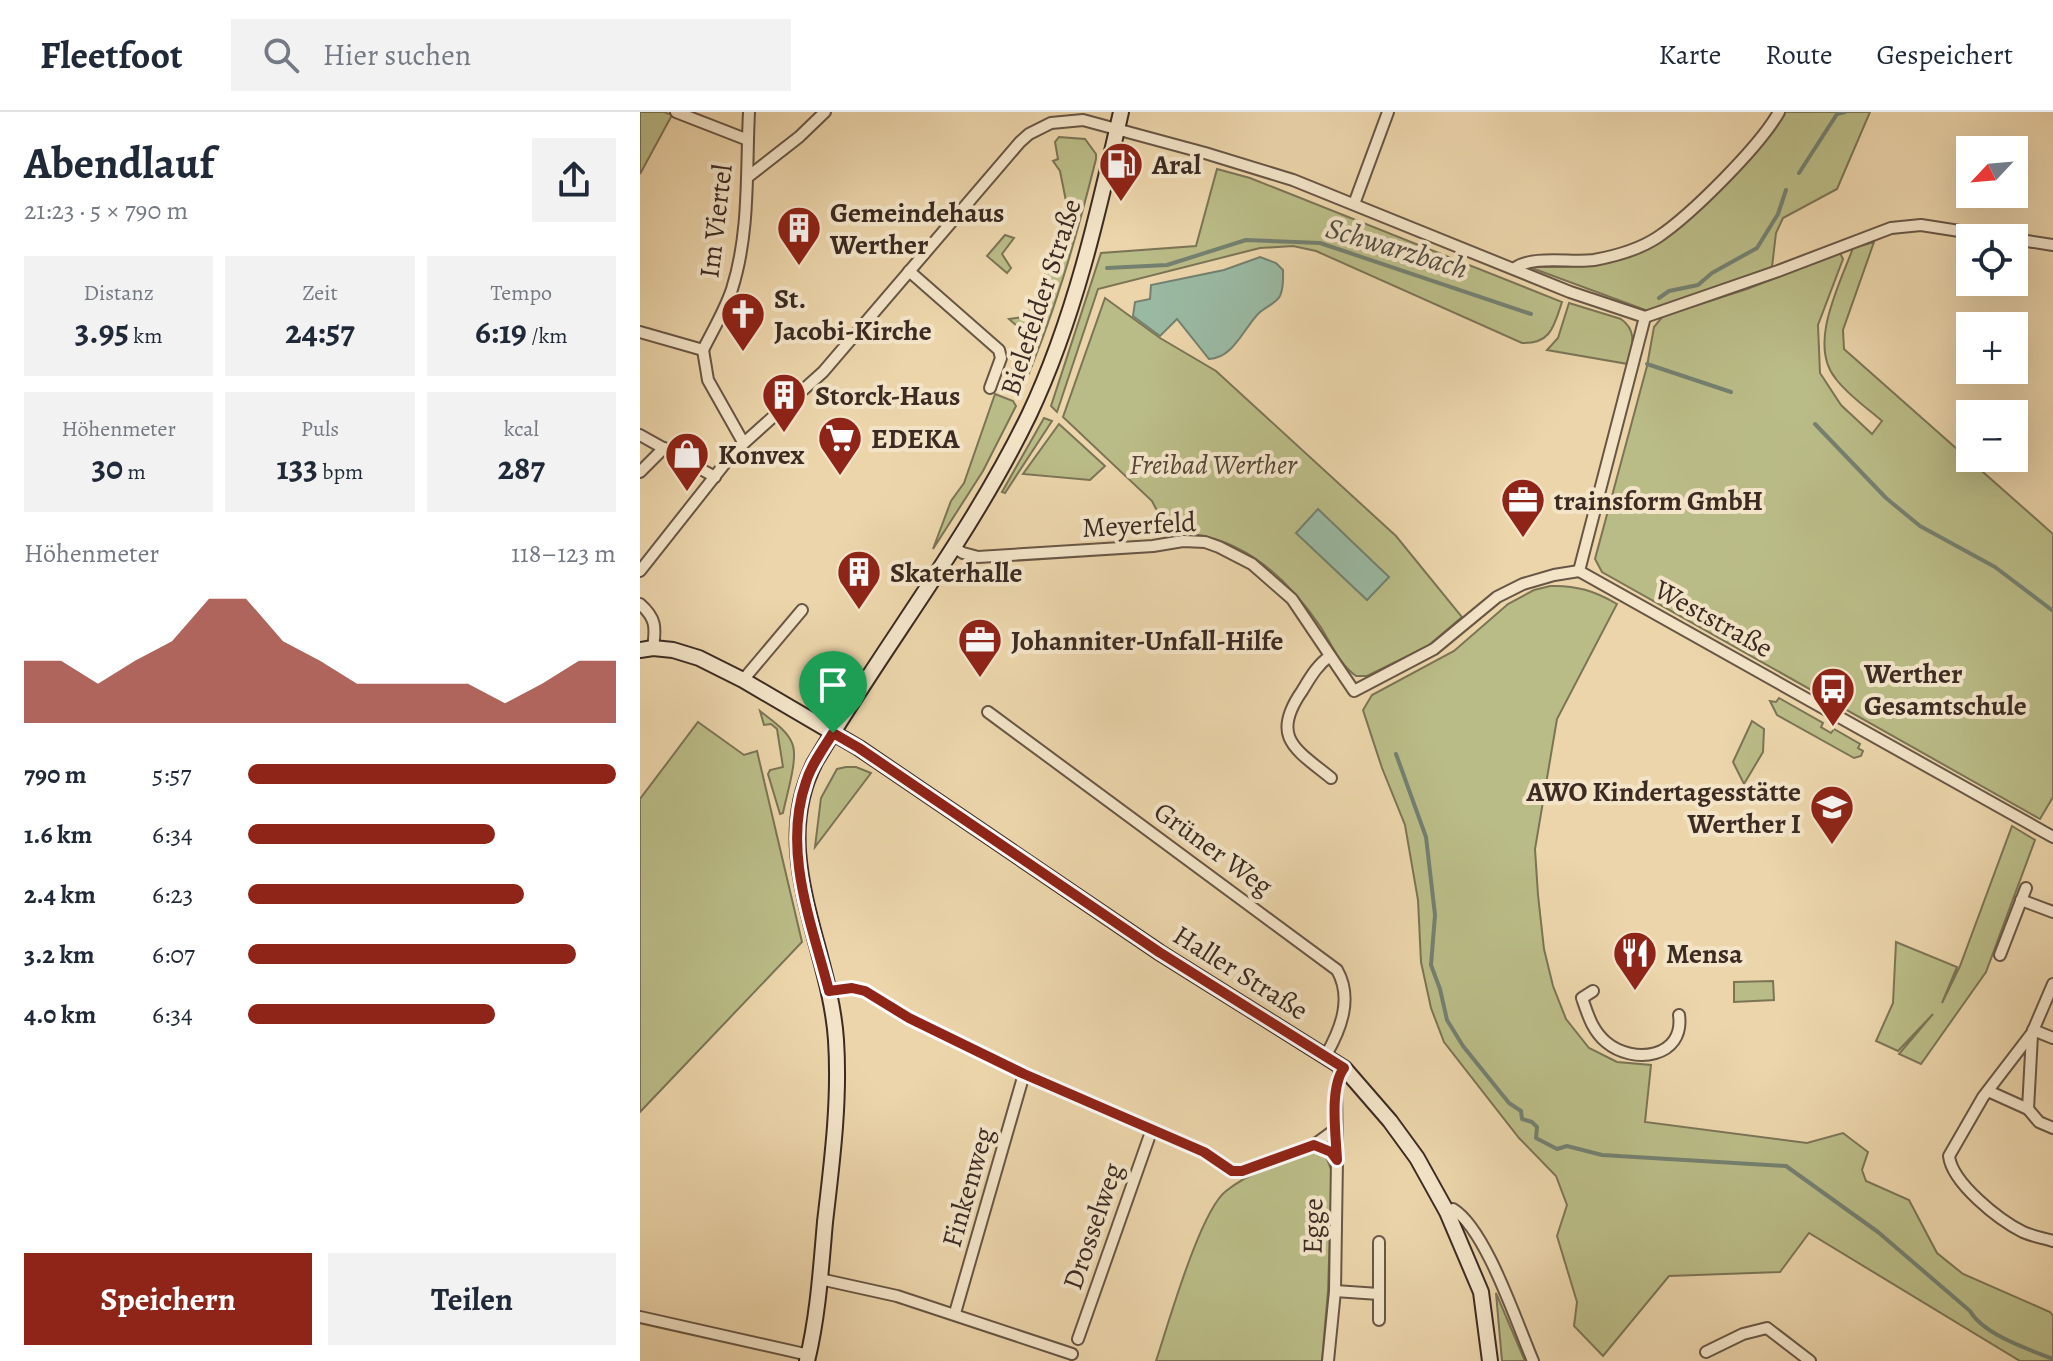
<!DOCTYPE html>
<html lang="de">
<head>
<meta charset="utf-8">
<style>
  body { margin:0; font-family:Alegreya,serif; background:#f2f2f3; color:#1f2937; height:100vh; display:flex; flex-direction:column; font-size:30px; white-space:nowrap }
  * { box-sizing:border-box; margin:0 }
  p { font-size:26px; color:#747a83 }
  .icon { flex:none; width:44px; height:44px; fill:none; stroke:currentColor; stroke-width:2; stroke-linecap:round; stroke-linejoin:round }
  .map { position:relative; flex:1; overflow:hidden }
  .sheet { display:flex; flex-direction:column; background:#fff; width:640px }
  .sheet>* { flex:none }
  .needle { width:52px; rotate:244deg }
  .controls { position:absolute; left:1316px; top:24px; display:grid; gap:16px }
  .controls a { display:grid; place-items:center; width:72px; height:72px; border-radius:0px; background:#fff; box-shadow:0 8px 32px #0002; font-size:40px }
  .pin { position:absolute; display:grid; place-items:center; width:68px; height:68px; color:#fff; margin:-82px -34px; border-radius:50% 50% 50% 0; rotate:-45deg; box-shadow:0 0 8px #0007 }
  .pin .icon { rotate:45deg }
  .round { display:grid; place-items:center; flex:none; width:84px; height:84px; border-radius:0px; background:#f2f2f3 }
  .overview { display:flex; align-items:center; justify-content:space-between; height:136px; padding:0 24px }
  h1 { font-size:44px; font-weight:600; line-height:60px }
  .metrics { display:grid; grid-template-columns:repeat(3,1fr); gap:12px; height:136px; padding:8px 24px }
  .metrics div { display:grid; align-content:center; border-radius:0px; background:#f2f2f3; text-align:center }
  .metrics b { font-size:34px; font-weight:600 }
  .metrics small { font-size:22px; font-weight:400 }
  .metrics p { font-size:22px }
  .chart { height:224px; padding:16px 24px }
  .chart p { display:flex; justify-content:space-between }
  .chart svg { width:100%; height:144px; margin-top:8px; fill:#8f2418; opacity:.7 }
  .primary-button { display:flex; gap:16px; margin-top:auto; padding:16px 24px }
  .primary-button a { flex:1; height:92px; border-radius:0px; background:#8f2418; color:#fff; font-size:32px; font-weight:600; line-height:92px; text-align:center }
  .primary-button a+a { background:#f2f2f3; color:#1f2937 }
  ul { padding:0 24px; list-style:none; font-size:26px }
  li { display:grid; grid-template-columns:128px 96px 1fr; align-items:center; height:60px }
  li i { height:20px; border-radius:10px; background:#8f2418 }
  header { display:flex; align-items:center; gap:48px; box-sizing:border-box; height:112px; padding:0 40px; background:#fff; border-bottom:2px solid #e0e1e3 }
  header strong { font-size:38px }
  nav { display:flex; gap:44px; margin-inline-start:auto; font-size:28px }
  .search { width:560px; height:72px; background:#f2f2f3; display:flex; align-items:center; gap:20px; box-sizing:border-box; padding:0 28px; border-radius:0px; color:#747a83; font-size:30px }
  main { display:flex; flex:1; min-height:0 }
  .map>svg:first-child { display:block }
</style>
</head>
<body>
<header>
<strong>Fleetfoot</strong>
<div class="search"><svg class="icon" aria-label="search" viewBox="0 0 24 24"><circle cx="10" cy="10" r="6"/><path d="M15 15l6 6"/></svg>Hier suchen</div>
<nav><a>Karte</a><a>Route</a><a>Gespeichert</a></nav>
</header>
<main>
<section class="sheet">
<div class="overview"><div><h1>Abendlauf</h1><p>21:23 · 5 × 790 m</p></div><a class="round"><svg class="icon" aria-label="share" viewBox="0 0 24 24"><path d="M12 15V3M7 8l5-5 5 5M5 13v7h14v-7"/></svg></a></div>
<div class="metrics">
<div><p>Distanz</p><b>3.95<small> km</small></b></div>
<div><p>Zeit</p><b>24:57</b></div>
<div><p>Tempo</p><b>6:19<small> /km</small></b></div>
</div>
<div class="metrics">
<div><p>Höhenmeter</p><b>30<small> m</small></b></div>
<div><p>Puls</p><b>133<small> bpm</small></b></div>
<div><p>kcal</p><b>287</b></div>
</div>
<div class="chart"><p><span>Höhenmeter</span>118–123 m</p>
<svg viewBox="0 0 160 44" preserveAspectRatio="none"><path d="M0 44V25L10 25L20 32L30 25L40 19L50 6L60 6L70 19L80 25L90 32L100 32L110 32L120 32L130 38L140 32L150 25L160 25V44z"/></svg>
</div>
<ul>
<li><b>790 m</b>5:57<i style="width:100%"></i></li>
<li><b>1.6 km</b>6:34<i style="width:67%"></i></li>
<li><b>2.4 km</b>6:23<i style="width:75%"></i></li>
<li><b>3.2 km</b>6:07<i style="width:89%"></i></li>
<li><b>4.0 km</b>6:34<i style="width:67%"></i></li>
</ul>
<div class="primary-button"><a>Speichern</a><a>Teilen</a></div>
</section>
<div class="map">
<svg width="1413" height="1249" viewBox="0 0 1413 1249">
  <rect width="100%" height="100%" fill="#ecd5ab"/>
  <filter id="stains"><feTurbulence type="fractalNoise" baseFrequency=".0025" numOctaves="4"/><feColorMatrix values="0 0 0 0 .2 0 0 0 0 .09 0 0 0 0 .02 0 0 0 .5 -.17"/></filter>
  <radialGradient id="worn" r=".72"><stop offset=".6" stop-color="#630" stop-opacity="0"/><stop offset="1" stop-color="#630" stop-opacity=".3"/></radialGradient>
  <g fill="#babc87" stroke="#7b7455" stroke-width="2">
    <polygon points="0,0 24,0 32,3 0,62"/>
    <path d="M 1144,0 L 1230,0 L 1197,77 L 1143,106 L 1136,121 L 1132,155 L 1008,199 L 889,155 C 911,155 936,156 957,152 C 1016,140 1049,108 1089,66 C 1109,45 1130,26 1144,0 Z"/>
    <path d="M 419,25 L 445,27 L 456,42 L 456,47 C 436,127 414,204 381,280 L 367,276 L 366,274 L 385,221 L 369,207 L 383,205 L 393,196 L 428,99 L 420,59 L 413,49 L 418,47 L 415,30 Z"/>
    <path d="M 577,57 L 610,66 L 922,190 C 914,214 911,232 882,231 L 676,139 L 653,134 L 620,136 L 458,177 L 417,300 L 411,294 L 461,141 L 556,134 Z"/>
    <polygon points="365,123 374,126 362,142 371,156 367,161 347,144"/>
    <path d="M 1234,130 L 1203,218 L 1204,237 L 1413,422 L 1413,685 L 1400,707 L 962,460 L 955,447 L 1007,254 L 1014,215 L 1023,204 L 1107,177 L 1200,141 L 1203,147 L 1178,213 L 1180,261 L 1201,293 L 1232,322 L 1242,309 C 1227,296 1208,283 1196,267 C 1167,233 1200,172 1213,136 Z"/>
    <path d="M 465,186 L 520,226 L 576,259 L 756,424 L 822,505 L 788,534 L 727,564 L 716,564 C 699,552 691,531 680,514 C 643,460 596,420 528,420 L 512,389 L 423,305 Z"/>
    <path d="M 929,191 L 981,207 C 998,219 992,234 988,252 L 907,238 L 918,226 Z"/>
    <polygon points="355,282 373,289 376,294 343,359 293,437 311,389 324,371"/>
    <polygon points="404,306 412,309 365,381 362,380"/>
    <polygon points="419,312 465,354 450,368 383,362"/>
    <path d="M 910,474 C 936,473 955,479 977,492 L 917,607 L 895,737 L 898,783 L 904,837 L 913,874 L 926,907 L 949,936 L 977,950 L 1011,953 L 1005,1010 L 1167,1031 L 1203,1021 L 1228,1040 L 1222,1058 L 1226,1069 L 1269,1088 L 1297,1141 L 1323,1162 L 1410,1200 L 1413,1204 L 1413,1249 L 1380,1249 L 1169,1121 L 1140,1160 L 1029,1164 L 963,1244 L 934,1214 L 937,1190 L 917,1124 L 927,1093 L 916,1064 L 879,1026 L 804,930 L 791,896 L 781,850 L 778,788 L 765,713 L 742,656 L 723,598 L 732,583 L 814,539 L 868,492 L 894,478 Z"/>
    <polygon points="1139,586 1183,611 1181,615 1191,621 1194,617 1220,632 1218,636 1223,639 1221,644 1214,646 1137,603 1130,589 1136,590"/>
    <path d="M 120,599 C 131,608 147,618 152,631 C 159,646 146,684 143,701 L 140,702 L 128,662 L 130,658 L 143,655 L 137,617 L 131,612 L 124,613 Z"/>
    <polygon points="1112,609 1124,617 1123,640 1104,672 1093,650"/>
    <polygon points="58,610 104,643 117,639 162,830 0,1000 0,687"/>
    <polygon points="206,655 216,655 231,661 175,735 181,686 197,657"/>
    <polygon points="1372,714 1395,728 1346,860 1281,952 1259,942 1293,902 1258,939 1236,929 1253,891 1256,830 1317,855 1302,891 1320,854"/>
    <polygon points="1133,869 1134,888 1094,890 1094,870"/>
    <path d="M 670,1040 L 685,1042 L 692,1060 L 688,1179 L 682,1249 L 516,1249 C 528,1213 560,1099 586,1079 C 610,1060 642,1049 670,1040 Z"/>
    <polygon points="856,1181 885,1249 862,1249"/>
  </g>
  <g fill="#9ab9a3" stroke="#748070" stroke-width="2">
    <path d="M 620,145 L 636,151 L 643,158 C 643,167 644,175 640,184 C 636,191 626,195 620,200 C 604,215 594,246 569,247 L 537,207 L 520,224 L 493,204 L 495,190 L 510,187 L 511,173 L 584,158 Z"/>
    <polygon points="678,397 749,465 727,488 656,421"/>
  </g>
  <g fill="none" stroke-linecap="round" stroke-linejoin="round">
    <g stroke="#748070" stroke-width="4">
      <polyline points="1159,61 1197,2 1205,0"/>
      <polyline points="467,156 527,153 606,128 680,131 891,202"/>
      <polyline points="1019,186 1029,179 1058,173 1072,161 1117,136 1138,102 1146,78"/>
      <polyline points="1007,252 1091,280"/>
      <polyline points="1175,312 1246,386 1280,414 1355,455 1413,499"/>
      <path d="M 756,642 L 786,725 L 795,803 L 791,853 L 800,877 L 807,908 L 823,934 L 869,991 L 881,999 L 882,1007 L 892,1010 L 897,1015 L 896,1026 L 917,1037 L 927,1034 L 962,1043 L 1146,1054 L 1238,1120 L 1330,1199 C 1344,1223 1388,1237 1413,1247"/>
    </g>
    <g stroke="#685645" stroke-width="14">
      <g id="street">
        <polyline points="36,0 108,28"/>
        <polyline points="109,64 159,25 185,0"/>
        <polyline points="714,92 748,0"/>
        <polyline points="1374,127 1413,133"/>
        <path d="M 875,156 C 893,143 931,151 954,148 C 976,144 1000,137 1018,125 C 1052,102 1120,34 1139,0"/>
        <polyline points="269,159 359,238 361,246 350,276"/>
        <polyline points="0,220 63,238"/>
        <path d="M 63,238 C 73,218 85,198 92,177 C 110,121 106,58 109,0"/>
        <polyline points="63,238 68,268 103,330"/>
        <polyline points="0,323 75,365"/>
        <polyline points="0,360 24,336"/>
        <polyline points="313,435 323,441 338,445 513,434 543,429 565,430 579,435 612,452 652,487 714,579 794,537 857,485 883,472 914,463 939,459"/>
        <polyline points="0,459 94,340 183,260 380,30 389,22 411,11 443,8 565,41 653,68 930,180 1005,205 1138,159 1251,116 1281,113 1364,126"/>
        <polyline points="939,459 1413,725"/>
        <polyline points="939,459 1005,205"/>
        <path d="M 0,492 C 16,506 16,515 13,536"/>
        <path d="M 690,544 C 677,553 670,566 662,579 C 630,625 655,637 691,666"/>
        <polyline points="103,568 162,498"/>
        <path d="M 348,600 L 697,858 C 713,886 701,917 686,943"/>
        <polyline points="1381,788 1413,800"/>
        <polyline points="1360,843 1386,776"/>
        <path d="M 1413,872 L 1392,921 L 1343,985 L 1309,1044 C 1312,1071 1359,1108 1383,1120 C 1392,1124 1403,1126 1413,1129"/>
        <polyline points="189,879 212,876 225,879 269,906 384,962 564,1040 592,1059 602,1059 674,1033 696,1017"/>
        <path d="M 953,879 L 942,886 C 948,903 952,918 966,930 C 993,953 1045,946 1039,903"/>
        <polyline points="1393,918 1413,926"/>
        <polyline points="1348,979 1388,997 1399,1010 1413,1016"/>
        <polyline points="1388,997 1392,923"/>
        <path d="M 807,1100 L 813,1097 C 846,1117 877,1212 893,1249"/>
        <polyline points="739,1130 739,1208"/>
        <polyline points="180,1167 257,1184 432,1242"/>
        <polyline points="695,1179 739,1182"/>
        <polyline points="315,1201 384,962"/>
        <polyline points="0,1205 169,1243"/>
        <polyline points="438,1227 512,1017"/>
        <polyline points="1066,1240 1103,1222 1127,1216 1170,1249"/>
        <polyline points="688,1249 695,1179 697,1048 696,977 699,962 704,956"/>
      </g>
    </g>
    <g stroke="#3c2b23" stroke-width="18">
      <g id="secondary">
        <polyline points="0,538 13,536 33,538 59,546 103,568 219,636 519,840 704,956 750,1009 777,1046 807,1100 841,1180 850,1249"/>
        <path d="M 167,1249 C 178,1204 181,1156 185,1110 C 192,1050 200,989 196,928 C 190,835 128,741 175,650 C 244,533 330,425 389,303 C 434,208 458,102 481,0"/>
      </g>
    </g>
    <use href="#street" stroke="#f3e4c8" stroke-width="10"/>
    <use href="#secondary" stroke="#f3e4c8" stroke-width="14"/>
  </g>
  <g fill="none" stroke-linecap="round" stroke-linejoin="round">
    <g stroke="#fff" stroke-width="16">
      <path id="route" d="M 193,621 L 219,636 L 519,840 L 704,956 C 689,976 696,1023 697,1048 L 691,1040 L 674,1033 L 602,1059 L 592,1059 L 564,1040 L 384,962 L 269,906 L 225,879 L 212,876 L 189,879 C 172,812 142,739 166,670 C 171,653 183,637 193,621 Z"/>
    </g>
    <use href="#route" stroke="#8f2418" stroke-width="10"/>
  </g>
  <defs>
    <g id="fuel-pin" transform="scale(2.3)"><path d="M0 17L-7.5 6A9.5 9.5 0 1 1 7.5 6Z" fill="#8f2418" stroke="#f3e4c8"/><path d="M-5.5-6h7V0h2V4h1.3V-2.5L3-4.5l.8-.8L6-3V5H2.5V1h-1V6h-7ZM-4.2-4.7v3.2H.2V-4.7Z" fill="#fff"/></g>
    <g id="building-pin" transform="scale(2.3)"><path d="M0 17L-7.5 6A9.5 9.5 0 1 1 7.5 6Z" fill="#8f2418" stroke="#f3e4c8"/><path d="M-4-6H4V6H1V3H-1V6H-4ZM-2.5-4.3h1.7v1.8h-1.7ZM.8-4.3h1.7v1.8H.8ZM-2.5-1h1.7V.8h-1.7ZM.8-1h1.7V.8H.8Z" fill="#fff"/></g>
    <g id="church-pin" transform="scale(2.3)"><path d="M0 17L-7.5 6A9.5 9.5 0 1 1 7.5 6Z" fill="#8f2418" stroke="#f3e4c8"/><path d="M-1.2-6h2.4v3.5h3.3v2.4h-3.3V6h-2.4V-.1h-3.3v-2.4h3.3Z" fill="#fff"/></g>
    <g id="supermarket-pin" transform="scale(2.3)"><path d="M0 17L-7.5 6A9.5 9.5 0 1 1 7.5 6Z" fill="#8f2418" stroke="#f3e4c8"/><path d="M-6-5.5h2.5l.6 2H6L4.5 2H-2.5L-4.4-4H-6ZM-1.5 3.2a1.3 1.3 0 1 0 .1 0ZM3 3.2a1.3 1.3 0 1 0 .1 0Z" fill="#fff"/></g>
    <g id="shop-pin" transform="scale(2.3)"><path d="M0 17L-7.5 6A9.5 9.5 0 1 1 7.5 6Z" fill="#8f2418" stroke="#f3e4c8"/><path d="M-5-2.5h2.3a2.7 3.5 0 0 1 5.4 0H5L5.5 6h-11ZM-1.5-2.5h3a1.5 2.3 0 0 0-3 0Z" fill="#fff"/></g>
    <g id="office-pin" transform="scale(2.3)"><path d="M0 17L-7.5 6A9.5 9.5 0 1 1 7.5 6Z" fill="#8f2418" stroke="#f3e4c8"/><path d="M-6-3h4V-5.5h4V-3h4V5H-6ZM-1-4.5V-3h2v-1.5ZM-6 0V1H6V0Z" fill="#fff"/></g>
    <g id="bus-pin" transform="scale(2.3)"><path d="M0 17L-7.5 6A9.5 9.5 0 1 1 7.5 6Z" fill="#8f2418" stroke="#f3e4c8"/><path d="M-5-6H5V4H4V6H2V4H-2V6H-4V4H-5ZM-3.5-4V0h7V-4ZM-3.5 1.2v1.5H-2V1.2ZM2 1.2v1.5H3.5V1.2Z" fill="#fff"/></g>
    <g id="school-pin" transform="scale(2.3)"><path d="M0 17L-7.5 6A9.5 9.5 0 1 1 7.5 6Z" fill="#8f2418" stroke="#f3e4c8"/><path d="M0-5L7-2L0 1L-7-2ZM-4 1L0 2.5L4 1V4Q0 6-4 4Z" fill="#fff"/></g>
    <g id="restaurant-pin" transform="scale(2.3)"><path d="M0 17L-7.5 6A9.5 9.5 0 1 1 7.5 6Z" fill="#8f2418" stroke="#f3e4c8"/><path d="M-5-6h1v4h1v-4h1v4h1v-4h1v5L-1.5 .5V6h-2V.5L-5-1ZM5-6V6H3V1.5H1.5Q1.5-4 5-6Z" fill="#fff"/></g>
  </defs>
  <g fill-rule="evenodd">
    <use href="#fuel-pin" x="481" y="52"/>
    <use href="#building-pin" x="159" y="116"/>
    <use href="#church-pin" x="103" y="202"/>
    <use href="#building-pin" x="144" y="283"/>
    <use href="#supermarket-pin" x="200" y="326"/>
    <use href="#shop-pin" x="47" y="342"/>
    <use href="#office-pin" x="883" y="388"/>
    <use href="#building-pin" x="219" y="460"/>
    <use href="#office-pin" x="340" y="528"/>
    <use href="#bus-pin" x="1193" y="577"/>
    <use href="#school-pin" x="1192" y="695"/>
    <use href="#restaurant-pin" x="995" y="841"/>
  </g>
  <g text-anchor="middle" stroke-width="8" stroke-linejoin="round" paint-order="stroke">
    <g font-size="28" font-weight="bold" fill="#3c2b23" stroke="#f3e4c8" text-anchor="start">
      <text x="512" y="62">Aral</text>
      <text x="190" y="110">Gemeindehaus<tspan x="190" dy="32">Werther</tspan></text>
      <text x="134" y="196">St.<tspan x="134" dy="32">Jacobi-Kirche</tspan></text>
      <text x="175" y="293">Storck-Haus</text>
      <text x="231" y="336">EDEKA</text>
      <text x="78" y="352">Konvex</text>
      <text x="914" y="398">trainsform GmbH</text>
      <text x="250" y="470">Skaterhalle</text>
      <text x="371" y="538">Johanniter-Unfall-Hilfe</text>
      <text x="1224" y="571">Werther<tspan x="1224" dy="32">Gesamtschule</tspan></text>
      <text x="1161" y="689" text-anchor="end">AWO Kindertagesstätte<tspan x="1161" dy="32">Werther I</tspan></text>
      <text x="1026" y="851">Mensa</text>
    </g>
    <g font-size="28" fill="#3c2b23" stroke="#f3e4c8">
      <text transform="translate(75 109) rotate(-83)" y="10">Im Viertel</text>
      <text transform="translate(400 185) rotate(-72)" y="10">Bielefelder Straße</text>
      <text transform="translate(499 412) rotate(-3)" y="10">Meyerfeld</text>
      <text transform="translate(1074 506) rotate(29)" y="10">Weststraße</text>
      <text transform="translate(574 736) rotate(36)" y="10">Grüner Weg</text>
      <text transform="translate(601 860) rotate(32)" y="10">Haller Straße</text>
      <text transform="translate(327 1075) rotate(-74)" y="10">Finkenweg</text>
      <text transform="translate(452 1114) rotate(-71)" y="10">Drosselweg</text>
      <text transform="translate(672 1114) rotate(-89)" y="10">Egge</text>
    </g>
    <g font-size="28" font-style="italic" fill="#554837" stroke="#f3e4c8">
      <text x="573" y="362">Freibad Werther</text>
    </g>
    <g font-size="30" font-style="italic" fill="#544e43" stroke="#f3e4c8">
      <text transform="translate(757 136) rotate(17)" y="10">Schwarzbach</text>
    </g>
  </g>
  <rect width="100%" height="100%" filter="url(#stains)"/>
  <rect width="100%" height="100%" fill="url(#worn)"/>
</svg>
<div class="controls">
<a><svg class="needle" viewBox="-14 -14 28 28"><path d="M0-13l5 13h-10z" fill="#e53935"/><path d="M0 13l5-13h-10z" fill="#747a83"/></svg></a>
<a><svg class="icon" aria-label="locate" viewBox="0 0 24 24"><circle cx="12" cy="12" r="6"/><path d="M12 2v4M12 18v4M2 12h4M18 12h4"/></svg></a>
<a>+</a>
<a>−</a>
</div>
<div class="pin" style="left:193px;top:621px;background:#1e9e55"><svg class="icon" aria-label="arrive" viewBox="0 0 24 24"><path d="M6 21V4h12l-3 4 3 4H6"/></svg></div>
</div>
</main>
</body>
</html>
